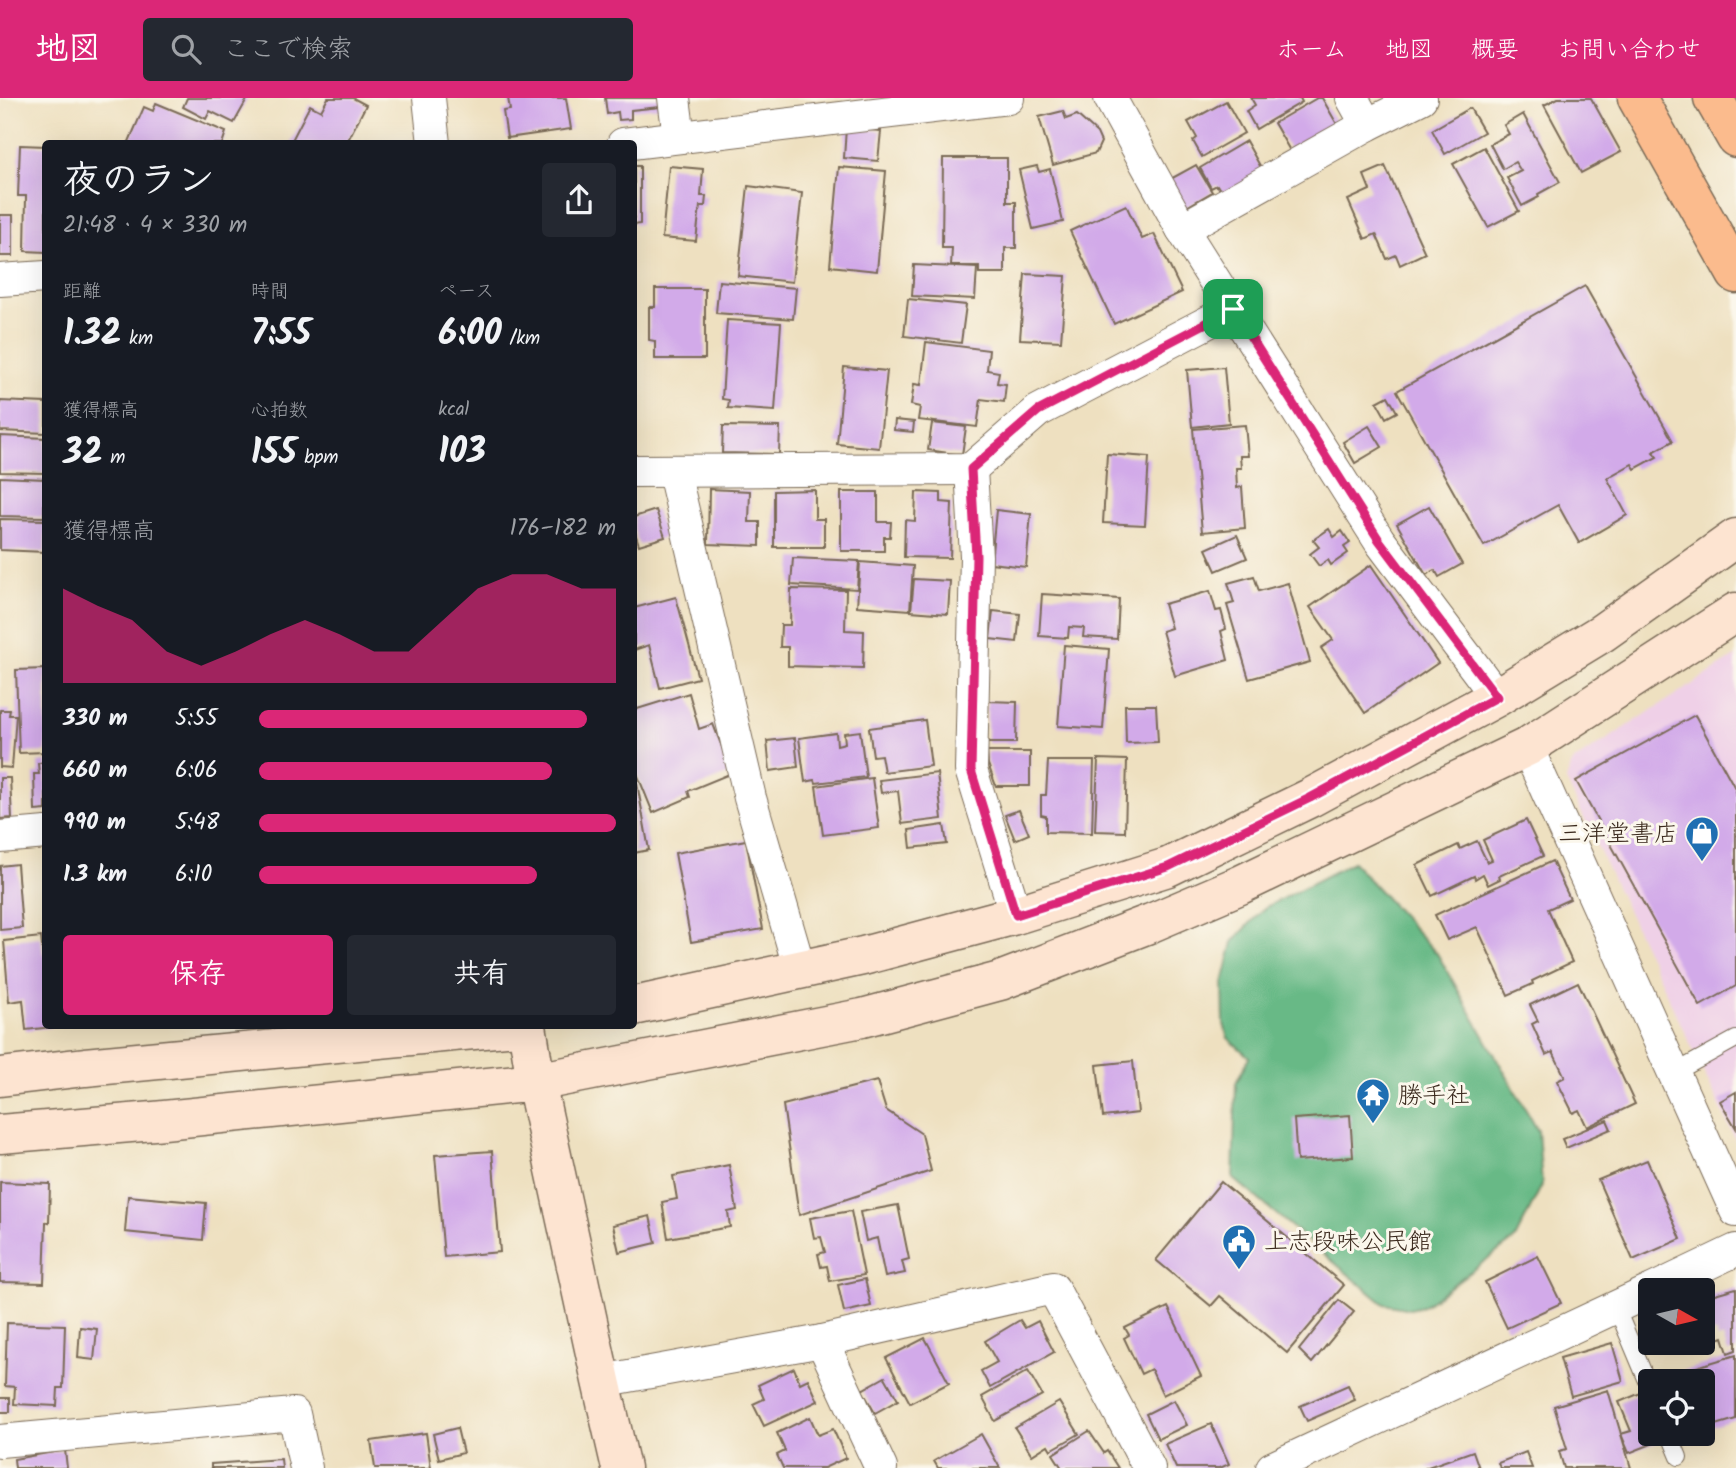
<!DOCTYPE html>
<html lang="ja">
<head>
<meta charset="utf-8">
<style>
  body { margin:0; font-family:Kalam,"Klee One",sans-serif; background:#242831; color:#f1f3f6; height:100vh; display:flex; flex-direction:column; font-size:26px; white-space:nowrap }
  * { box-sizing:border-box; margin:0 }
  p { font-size:23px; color:#9ea1a6 }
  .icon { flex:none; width:38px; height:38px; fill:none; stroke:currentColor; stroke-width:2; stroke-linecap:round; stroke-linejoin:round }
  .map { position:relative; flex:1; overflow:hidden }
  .panel { position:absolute; left:42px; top:42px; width:595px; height:889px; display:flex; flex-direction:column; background:#171b24; border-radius:7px; box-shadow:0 7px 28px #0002 }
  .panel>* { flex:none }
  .needle { width:46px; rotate:98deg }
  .buttons { position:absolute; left:1638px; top:1180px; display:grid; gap:14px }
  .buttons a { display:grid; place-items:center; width:77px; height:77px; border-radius:7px; background:#171b24; box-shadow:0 7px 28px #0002; font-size:35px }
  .pin { position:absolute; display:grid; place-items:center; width:60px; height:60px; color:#fff; margin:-30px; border-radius:14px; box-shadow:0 4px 10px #0006 }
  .round { display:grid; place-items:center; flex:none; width:74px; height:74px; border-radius:7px; background:#242831 }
  .overview { display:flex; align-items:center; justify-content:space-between; height:119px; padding:0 21px }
  h1 { font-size:38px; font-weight:700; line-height:52px }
  .metrics { display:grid; grid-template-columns:repeat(3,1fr); gap:10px; height:119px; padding:7px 21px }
  .metrics div { display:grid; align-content:center }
  .metrics b { font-size:35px; font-weight:700 }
  .metrics small { font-size:19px; font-weight:400 }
  .metrics p { font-size:19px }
  .chart { height:196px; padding:14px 21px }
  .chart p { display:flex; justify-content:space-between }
  .chart svg { width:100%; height:126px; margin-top:7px; fill:#db2777; opacity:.7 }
  .cta { display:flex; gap:14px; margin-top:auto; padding:14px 21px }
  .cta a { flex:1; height:80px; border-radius:7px; background:#db2777; color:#fff; font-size:28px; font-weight:700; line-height:80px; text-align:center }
  .cta a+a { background:#242831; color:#f1f3f6 }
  ul { padding:0 21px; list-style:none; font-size:23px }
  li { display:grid; grid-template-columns:112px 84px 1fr; align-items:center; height:52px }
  li i { height:18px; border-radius:9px; background:#db2777 }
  header { display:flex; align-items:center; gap:42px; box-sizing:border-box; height:98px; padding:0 35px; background:#db2777; color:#fff }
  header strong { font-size:33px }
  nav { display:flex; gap:38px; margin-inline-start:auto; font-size:24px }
  .search { width:490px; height:63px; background:#242831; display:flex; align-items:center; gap:18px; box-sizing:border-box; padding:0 24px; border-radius:7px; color:#9ea1a6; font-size:26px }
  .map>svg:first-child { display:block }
</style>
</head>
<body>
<header>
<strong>地図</strong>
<div class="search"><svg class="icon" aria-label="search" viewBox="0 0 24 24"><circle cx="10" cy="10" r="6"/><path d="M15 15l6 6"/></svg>ここで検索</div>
<nav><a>ホーム</a><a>地図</a><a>概要</a><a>お問い合わせ</a></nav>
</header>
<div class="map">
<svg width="1736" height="1370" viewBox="0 0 1736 1370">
  <rect width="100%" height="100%" fill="#fbf7ec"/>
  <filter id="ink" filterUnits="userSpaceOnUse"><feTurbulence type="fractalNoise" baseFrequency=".0143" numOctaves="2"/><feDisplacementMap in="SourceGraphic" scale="14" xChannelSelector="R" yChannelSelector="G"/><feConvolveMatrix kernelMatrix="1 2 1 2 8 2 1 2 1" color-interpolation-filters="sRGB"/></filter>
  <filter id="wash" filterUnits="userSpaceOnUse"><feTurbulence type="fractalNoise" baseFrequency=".00686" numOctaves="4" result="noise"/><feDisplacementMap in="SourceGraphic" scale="28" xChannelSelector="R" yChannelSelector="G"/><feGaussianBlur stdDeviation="1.57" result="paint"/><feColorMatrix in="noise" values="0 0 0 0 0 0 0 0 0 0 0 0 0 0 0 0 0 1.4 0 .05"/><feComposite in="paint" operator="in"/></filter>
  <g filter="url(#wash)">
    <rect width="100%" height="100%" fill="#eee0c0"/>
    <polygon fill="#efd0e7" points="1736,558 1736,1043 1566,682 1572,664"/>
    <polygon fill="#67b986" stroke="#517252" stroke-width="2" points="1353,764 1438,857 1538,1033 1542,1087 1515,1141 1423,1208 1410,1211 1384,1206 1233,1080 1236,985 1249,959 1228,940 1224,926 1223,885 1233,844 1264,810"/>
    <g id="blocks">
      <g fill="#d2aae9">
        <polygon points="187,0 248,0 234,25 210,13 206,21 183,9"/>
        <polygon points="328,0 353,0 366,7 346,46 290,46 310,7 321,13"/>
        <polygon points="508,0 566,0 571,31 507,40 503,13 510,12"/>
        <polygon points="605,0 659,0 660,9 631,12 631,21 619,22 618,14 607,16"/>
        <polygon points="1251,0 1300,0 1302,4 1256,31 1246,13 1255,7"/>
        <polygon points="1317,0 1322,0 1342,35 1296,63 1274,25"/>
        <polygon points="1558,0 1591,0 1621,54 1581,75 1544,7"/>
        <polygon points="1226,3 1244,35 1202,59 1193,43 1197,40 1188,24"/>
        <polygon points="156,5 226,34 222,46 128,46 144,9 153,13"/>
        <polygon points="1470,10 1484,34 1445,56 1432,32"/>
        <polygon points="1063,13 1066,21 1077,17 1097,35 1101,44 1096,55 1053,67 1039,19"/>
        <polygon points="1523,16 1560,84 1538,96 1539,99 1522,108 1507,80 1521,73 1515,64 1503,71 1490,46 1509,36 1504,27"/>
        <polygon points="846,30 881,33 878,63 844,60"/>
        <polygon points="1246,43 1264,75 1224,98 1217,87 1211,90 1200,70"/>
        <polygon points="20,47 46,48 46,154 25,153 26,98 18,98"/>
        <polygon points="1484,49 1519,113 1488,129 1453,66"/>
        <polygon points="943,60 1007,60 1007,104 1016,104 1016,150 1005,150 1005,175 979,175 979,168 951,168 952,150 942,150"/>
        <polygon points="1196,67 1212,94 1183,111 1167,83"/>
        <polygon points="634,68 640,68 640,126 634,127"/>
        <polygon points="669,68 703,71 701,98 706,98 705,108 700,108 696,143 662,140"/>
        <polygon points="1037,68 1039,74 1050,71 1063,124 1033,131 1019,72"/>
        <polygon points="1385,68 1425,155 1400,167 1396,157 1387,161 1376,136 1365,141 1348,102 1370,92 1364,77"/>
        <polygon points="839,69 886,73 877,173 830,168"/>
        <polygon points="748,88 802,95 792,184 738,178"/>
        <polygon points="1126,107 1142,141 1154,136 1182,194 1114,226 1070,133"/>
        <rect x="0" y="117" width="13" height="41"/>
        <polygon points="914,167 977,170 975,201 912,198"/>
        <polygon points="1025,176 1066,178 1061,243 1020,241"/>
        <polygon points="719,183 796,190 793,221 716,215"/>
        <polygon points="1585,188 1673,343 1653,354 1657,359 1635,371 1632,366 1607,380 1627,417 1579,445 1558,407 1484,448 1397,293"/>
        <polygon points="655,191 705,191 705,261 655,261 655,243 649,242 649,209 655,209"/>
        <polygon points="908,201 966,207 961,245 904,238"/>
        <polygon points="727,222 781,225 775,313 728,310 729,302 722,301"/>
        <polygon points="926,244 989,252 987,272 999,274 997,285 1006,286 1004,304 981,301 977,329 918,322 920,309 911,307 914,286 921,287"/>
        <polygon points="844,269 887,273 879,350 837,346"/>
        <polygon points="1224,269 1229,325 1192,329 1187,272"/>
        <polygon points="1388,298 1397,314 1386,320 1377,304"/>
        <polygon points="0,303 46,305 46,335 0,333"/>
        <polygon points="895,322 914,324 913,334 894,332"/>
        <polygon points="932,325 966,329 962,357 928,352"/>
        <polygon points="1245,327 1248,358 1240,358 1241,370 1236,370 1237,390 1242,389 1245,430 1202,434 1193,331"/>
        <polygon points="723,328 780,329 779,356 722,355"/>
        <polygon points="1369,328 1382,349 1355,365 1343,344"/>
        <polygon points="0,338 46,340 45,375 0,374"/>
        <polygon points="1107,356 1149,359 1145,427 1103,425"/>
        <polygon points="0,379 45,381 44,419 0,418"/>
        <polygon points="709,391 750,393 749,424 760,424 760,448 708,446"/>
        <polygon points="815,392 815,421 824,421 824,449 774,449 774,393"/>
        <polygon points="841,394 878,394 878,424 891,424 890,439 884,439 884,453 841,453"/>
        <polygon points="916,394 941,395 941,404 952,405 950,460 904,459 905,422 915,423"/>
        <polygon points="1429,408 1462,466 1439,479 1435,472 1426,477 1397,426"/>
        <polygon points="656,412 665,439 639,447 634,431 634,419"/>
        <polygon points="996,412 1031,416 1026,469 991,465"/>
        <polygon points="0,421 46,422 45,454 0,452"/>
        <polygon points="1329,431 1334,439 1342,433 1350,445 1344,449 1348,455 1331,467 1328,462 1319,468 1310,456 1319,449 1313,442"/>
        <polygon points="1237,437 1247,460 1216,473 1206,451"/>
        <polygon points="793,460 859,463 857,491 791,487"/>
        <polygon points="860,464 913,468 910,512 857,508"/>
        <polygon points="1371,467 1438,565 1365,615 1321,550 1333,542 1310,509"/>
        <polygon points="1254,478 1259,493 1288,485 1310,564 1249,581 1227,507 1234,505 1228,485"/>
        <polygon points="914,481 950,483 948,516 911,513"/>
        <polygon points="791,491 846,492 845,532 864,533 863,570 788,568 788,549 780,549 781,527 790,527"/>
        <polygon points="1210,493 1216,513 1221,512 1226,531 1221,533 1228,562 1175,578 1162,533 1171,530 1164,506"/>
        <polygon points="1042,496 1119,501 1117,541 1083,539 1084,530 1069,529 1068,540 1039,538"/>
        <polygon points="676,499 698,580 660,590 649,547 634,552 634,510"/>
        <polygon points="993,513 1020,516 1017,544 990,541"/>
        <polygon points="1064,547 1109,551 1103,631 1058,628"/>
        <polygon points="46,571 46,654 19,655 16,572"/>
        <polygon points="689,595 699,631 713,626 732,675 688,693 690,699 653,715 634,668 634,612"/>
        <polygon points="987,603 1017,604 1016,645 987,645"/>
        <polygon points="1125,607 1156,607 1158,644 1126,645"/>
        <polygon points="0,612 10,612 9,617 16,617 12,670 0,669"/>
        <polygon points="1695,617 1736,692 1736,888 1700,908 1576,683"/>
        <polygon points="925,622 931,668 884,674 881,657 873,658 869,630"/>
        <polygon points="860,633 866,679 816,685 815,682 805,684 799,640 836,635 837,647 845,645 844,635"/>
        <polygon points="795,640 798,669 770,673 767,643"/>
        <polygon points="987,654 1030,654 1030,688 996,688 988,666"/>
        <polygon points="1098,661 1127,662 1125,734 1095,733"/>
        <polygon points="1048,663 1094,663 1092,735 1046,734 1046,718 1041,717 1041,697 1046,697"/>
        <polygon points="46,664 46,712 35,713 34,676 39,676 38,665"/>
        <polygon points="937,675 942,721 902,726 898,693 881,695 879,682"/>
        <polygon points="0,680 10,680 12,720 0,721"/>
        <polygon points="872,680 879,730 823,737 816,688"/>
        <polygon points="634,685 637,685 649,752 634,755"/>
        <polygon points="1019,712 1029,736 1015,742 1005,717"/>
        <polygon points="1526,722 1543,758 1499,778 1500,781 1488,787 1483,776 1475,781 1474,778 1432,798 1417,767 1458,747 1460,751 1477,743 1487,764 1492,762 1483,742"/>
        <polygon points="944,727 947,746 911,750 909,732"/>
        <polygon points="746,742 763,831 691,844 675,755"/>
        <polygon points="1552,763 1570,801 1548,811 1572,864 1532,883 1533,886 1508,897 1477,829 1447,842 1435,817"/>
        <polygon points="17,766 22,830 0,832 0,768"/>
        <polygon points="41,839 43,857 46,857 46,928 52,928 52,929 26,932 23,902 9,904 4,843"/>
        <polygon points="1578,884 1635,1006 1587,1029 1579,1012 1573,1015 1557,983 1565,979 1553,954 1546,957 1532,926 1538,923 1530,907"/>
        <polygon points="1133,963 1138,1015 1103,1019 1097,967"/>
        <polygon points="877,983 886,1012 922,1036 931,1073 799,1117 783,1007"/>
        <polygon points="1736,994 1736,1030 1720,1003"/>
        <polygon points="1350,1017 1353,1059 1297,1063 1294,1021"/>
        <polygon points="1607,1022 1611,1031 1566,1050 1562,1041"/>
        <polygon points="492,1053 500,1154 444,1159 435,1057"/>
        <polygon points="1647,1062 1681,1141 1633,1162 1598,1082"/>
        <polygon points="729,1067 737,1112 728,1114 730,1129 668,1140 662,1104 677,1101 673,1078"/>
        <polygon points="0,1084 50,1086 49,1125 46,1124 44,1185 0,1184"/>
        <polygon points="1221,1084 1344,1187 1287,1255 1220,1198 1211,1208 1156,1162"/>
        <polygon points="128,1098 206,1105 203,1142 125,1134"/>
        <polygon points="898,1107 909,1161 902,1163 905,1175 885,1179 877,1140 866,1143 860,1114"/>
        <polygon points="851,1113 864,1177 830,1183 827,1168 821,1169 818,1156 825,1154 821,1139 814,1140 810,1120"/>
        <polygon points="650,1118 656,1145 619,1154 613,1127"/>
        <polygon points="1538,1158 1561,1205 1507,1230 1485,1184"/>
        <polygon points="865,1181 871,1208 844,1214 838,1187"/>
        <polygon points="1736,1190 1736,1252 1728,1255 1723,1239 1718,1241 1716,1234 1709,1236 1703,1217 1709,1215 1704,1199"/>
        <polygon points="1339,1202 1354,1214 1312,1265 1299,1252"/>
        <polygon points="1168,1209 1201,1278 1163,1297 1151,1271 1141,1276 1124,1240 1129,1237 1125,1230"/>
        <polygon points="1020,1222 1025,1230 1038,1223 1054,1254 990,1290 981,1273 997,1264 985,1243"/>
        <polygon points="7,1225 65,1227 63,1290 58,1290 57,1308 14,1306 15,1289 5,1288"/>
        <polygon points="80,1229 97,1231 94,1262 78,1260"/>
        <polygon points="925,1240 949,1285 910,1305 886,1260"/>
        <polygon points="1612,1245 1623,1283 1571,1298 1560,1260"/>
        <polygon points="1736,1257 1736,1321 1703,1331 1703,1283 1672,1283 1670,1277"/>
        <polygon points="794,1270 800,1285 808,1281 818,1303 764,1328 753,1306 764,1301 758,1287"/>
        <polygon points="1028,1273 1042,1297 995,1323 982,1299"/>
        <polygon points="885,1279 898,1302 875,1315 862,1292"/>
        <polygon points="1348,1287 1355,1302 1307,1323 1300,1308"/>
        <polygon points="1608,1292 1631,1370 1564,1370 1559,1353 1567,1351 1554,1308"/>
        <polygon points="1643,1294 1650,1312 1650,1335 1659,1335 1662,1342 1629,1355 1621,1336 1631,1333 1619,1304"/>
        <rect x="0" y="1300" width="10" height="14"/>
        <polygon points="1174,1302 1187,1327 1158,1341 1146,1316"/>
        <polygon points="1059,1304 1079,1336 1051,1352 1048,1347 1032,1357 1015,1330"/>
        <polygon points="810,1319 818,1337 833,1331 846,1360 824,1370 783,1370 777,1357 785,1353 777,1335"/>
        <polygon points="1211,1326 1229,1366 1220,1370 1176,1370 1165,1346"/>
        <polygon points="457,1330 463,1355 439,1361 433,1336"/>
        <polygon points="1089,1333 1104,1355 1107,1353 1118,1370 1062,1370 1053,1356"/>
        <polygon points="426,1335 431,1370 375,1370 371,1343"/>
        <polygon points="981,1336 1000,1370 938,1370 934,1363"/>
        <polygon points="65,1352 67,1370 15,1370 14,1361"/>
        <polygon points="1473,1353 1479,1370 1425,1370"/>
        <polygon points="1526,1354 1532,1370 1500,1370 1498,1365"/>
        <polygon points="281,1361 282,1370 211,1370 211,1366"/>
      </g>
    </g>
  </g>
  <g filter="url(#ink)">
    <use href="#blocks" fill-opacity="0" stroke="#7a6a57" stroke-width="2"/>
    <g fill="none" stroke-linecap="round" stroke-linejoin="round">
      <g stroke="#7a6a57" stroke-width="18">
        <g id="lane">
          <polyline points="1674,975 1736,941"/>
          <polyline points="1616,1209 1650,1290"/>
          <polyline points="1669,1335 1679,1359"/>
        </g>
      </g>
      <g stroke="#7a6a57" stroke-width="34">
        <g id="street">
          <polyline points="429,0 434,46"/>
          <polyline points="674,0 679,39"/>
          <polyline points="1110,0 1182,131 1379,442 1497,599"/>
          <polyline points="1352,0 1367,27"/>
          <polyline points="623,46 1008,0"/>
          <polyline points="1182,131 1367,27 1421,0"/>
          <polyline points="0,182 46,179"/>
          <polyline points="971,371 976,458 971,672 1016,817"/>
          <polyline points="634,373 971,371 1038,313 1233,211"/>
          <polyline points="674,374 750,700 800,872"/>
          <polyline points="1527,649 1736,1113"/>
          <polyline points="0,739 46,735"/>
          <polyline points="1652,1192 1736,1152"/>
          <polyline points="822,1243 881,1370"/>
          <polyline points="601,1283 822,1243 1053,1190 1149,1370"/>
          <polyline points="0,1343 294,1316 306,1370"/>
          <polyline points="1272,1370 1650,1193"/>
        </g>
      </g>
      <g stroke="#7a6a57" stroke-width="41">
        <g id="secondary">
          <polyline points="634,908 863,858 1012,818 1168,769 1310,700 1497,599 1602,535 1736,440"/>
          <polyline points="527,928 536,984 601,1283 621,1370"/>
          <polyline points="0,979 85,969 517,928"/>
          <polyline points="0,1036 154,1023 536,984 862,920 1000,883 1151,825 1240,787 1527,649 1736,514"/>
        </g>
      </g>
      <g stroke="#7a6a57" stroke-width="41">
        <g id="primary">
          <polyline points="1637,0 1736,176"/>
          <polyline points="1713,0 1736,40"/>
        </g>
      </g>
      <use href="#lane" stroke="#fff" stroke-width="16"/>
      <use href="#street" stroke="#fff" stroke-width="32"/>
      <use href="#secondary" stroke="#fde4d1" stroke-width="38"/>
      <use href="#primary" stroke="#fbbb8d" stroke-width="38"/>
    </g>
  </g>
  <g fill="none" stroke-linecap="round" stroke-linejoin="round" filter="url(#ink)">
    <g stroke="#fff" stroke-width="14">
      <polygon id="route" points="1233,211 1379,442 1497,599 1310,700 1168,769 1016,817 971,672 976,458 971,371 1038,313"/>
    </g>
    <use href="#route" stroke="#db2777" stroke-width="9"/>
  </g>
  <defs>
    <g id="shop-pin" transform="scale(1.75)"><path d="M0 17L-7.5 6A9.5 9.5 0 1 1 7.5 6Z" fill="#1f6fb2" stroke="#fbf7ec"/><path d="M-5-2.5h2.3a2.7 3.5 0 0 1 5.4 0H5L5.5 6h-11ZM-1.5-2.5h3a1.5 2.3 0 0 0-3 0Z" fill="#fff"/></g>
    <g id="temple-pin" transform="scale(1.75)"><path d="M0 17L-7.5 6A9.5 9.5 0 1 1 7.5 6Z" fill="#1f6fb2" stroke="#fbf7ec"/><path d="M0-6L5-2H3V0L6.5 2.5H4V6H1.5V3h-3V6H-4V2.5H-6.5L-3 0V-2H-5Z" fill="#fff"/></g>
    <g id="civic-pin" transform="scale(1.75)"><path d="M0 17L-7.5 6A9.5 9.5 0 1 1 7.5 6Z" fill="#1f6fb2" stroke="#fbf7ec"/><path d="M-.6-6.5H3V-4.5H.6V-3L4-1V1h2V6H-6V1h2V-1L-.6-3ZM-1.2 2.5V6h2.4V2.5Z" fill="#fff"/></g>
  </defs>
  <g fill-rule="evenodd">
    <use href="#shop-pin" x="1702" y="735"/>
    <use href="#temple-pin" x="1373" y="997"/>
    <use href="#civic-pin" x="1239" y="1143"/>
  </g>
  <g text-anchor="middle" stroke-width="6" stroke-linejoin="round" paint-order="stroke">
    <g font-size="24" fill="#3b2a1e" stroke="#fbf7ec" text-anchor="start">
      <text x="1678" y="743" text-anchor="end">三洋堂書店</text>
      <text x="1398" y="1005">勝手社</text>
      <text x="1264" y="1151">上志段味公民館</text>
    </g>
  </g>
</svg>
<div class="buttons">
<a><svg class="needle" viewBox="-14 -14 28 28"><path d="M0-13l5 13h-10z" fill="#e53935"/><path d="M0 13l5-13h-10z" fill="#9ea1a6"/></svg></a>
<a><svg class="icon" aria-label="locate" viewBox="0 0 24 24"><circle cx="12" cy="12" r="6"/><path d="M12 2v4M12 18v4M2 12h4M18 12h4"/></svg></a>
</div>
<div class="pin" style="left:1233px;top:211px;background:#1e9e55"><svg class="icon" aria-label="arrive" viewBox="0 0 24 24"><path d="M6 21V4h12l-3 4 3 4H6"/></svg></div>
<section class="panel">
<div class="overview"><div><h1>夜のラン</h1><p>21:48 · 4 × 330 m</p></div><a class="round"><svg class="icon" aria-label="share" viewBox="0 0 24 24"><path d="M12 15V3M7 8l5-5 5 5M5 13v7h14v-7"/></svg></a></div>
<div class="metrics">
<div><p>距離</p><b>1.32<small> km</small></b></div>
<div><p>時間</p><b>7:55</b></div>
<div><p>ペース</p><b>6:00<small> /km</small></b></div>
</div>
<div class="metrics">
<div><p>獲得標高</p><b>32<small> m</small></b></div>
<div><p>心拍数</p><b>155<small> bpm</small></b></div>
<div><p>kcal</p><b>103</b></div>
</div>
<div class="chart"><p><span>獲得標高</span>176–182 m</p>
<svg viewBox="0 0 160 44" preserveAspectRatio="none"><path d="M0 44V11L10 17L20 22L30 33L40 38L50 33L60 27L70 22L80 27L90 33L100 33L110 22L120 11L130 6L140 6L150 11L160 11V44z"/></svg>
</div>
<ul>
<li><b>330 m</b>5:55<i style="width:92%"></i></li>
<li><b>660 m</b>6:06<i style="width:82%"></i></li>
<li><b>990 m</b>5:48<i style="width:100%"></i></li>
<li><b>1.3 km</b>6:10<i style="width:78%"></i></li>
</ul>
<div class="cta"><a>保存</a><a>共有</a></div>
</section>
</div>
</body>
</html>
